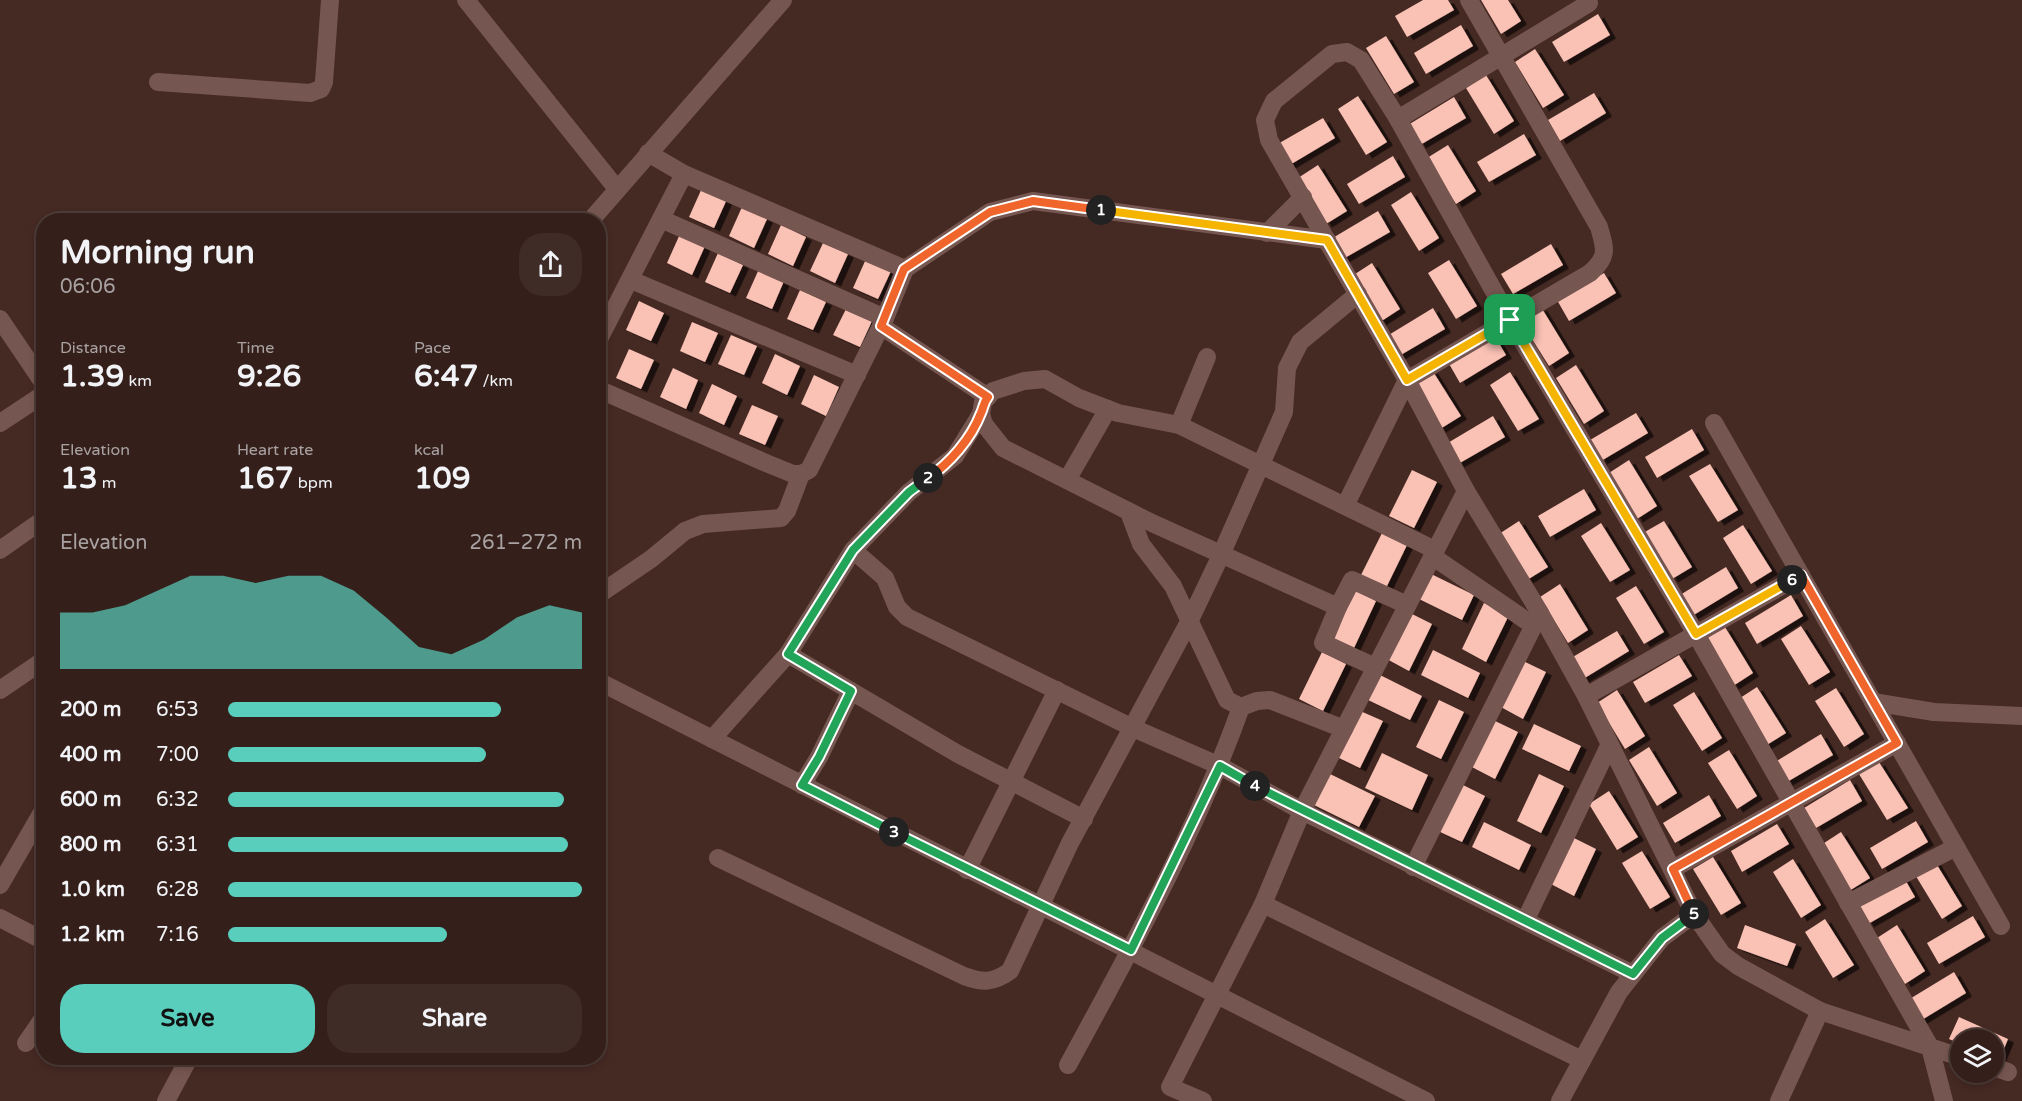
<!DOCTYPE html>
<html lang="en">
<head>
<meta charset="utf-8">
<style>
  body { margin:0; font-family:"Varela Round",sans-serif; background:#3f2c27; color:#f1f3f6; height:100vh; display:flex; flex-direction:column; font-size:22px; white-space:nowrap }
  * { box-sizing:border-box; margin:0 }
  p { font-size:20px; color:#a9a2a2 }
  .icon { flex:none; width:33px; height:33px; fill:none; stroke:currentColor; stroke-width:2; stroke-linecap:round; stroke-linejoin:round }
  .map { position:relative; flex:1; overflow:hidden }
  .side { position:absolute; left:36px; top:213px; width:570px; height:852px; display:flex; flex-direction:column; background:#341f1a; border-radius:24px; box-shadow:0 3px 9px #0003,0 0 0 2px #4e3d39 }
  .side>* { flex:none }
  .tools { position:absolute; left:1950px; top:1029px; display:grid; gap:12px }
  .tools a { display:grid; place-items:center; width:54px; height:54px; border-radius:50%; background:#341f1a; box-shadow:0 3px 9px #0003,0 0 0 2px #4e3d39; font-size:30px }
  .pin { position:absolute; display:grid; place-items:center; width:51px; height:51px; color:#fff; margin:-26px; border-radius:12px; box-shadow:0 3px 9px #0006 }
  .km { position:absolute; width:30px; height:30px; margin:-15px; border-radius:50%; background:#222; color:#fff; font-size:16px; line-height:30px; text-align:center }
  .round { display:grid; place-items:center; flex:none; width:63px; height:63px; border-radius:24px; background:#3f2c27 }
  .head { display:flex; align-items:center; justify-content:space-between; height:102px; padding:0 24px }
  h1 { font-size:33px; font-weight:700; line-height:45px }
  .metrics { display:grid; grid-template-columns:repeat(3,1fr); gap:9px; height:102px; padding:6px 24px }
  .metrics div { display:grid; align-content:center }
  .metrics b { font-size:30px; font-weight:700 }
  .metrics small { font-size:16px; font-weight:400 }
  .metrics p { font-size:16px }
  .chart { height:168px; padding:12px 24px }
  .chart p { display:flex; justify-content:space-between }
  .chart svg { width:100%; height:108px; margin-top:6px; fill:#5acebd; opacity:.7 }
  .action { display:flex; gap:12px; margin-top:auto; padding:12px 24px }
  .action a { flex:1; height:69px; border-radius:24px; background:#5acebd; color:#111; font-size:24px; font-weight:700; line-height:69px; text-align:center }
  .action a+a { background:#3f2c27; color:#f1f3f6 }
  ul { padding:0 24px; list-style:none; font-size:20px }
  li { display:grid; grid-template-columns:96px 72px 1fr; align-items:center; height:45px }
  li i { height:15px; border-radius:8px; background:#5acebd }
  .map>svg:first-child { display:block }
</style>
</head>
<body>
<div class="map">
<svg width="2022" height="1101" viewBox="0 0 2022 1101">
  <defs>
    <filter id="shadow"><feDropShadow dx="6" dy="3.5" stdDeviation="0" flood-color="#0009"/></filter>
  </defs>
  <rect width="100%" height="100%" fill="#452923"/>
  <g fill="#fac1b5" filter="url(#shadow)">
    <polygon points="1423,0 1448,0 1454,10 1407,37 1395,16"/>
    <polygon points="1481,0 1508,0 1521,21 1501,34"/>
    <polygon points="1598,14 1610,35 1564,62 1552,42"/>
    <polygon points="1461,25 1473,46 1426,74 1414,53"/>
    <polygon points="1386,36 1414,82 1394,94 1366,48"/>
    <polygon points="1535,49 1564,95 1543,108 1515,62"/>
    <polygon points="1486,75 1514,121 1494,134 1466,88"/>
    <polygon points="1594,93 1606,113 1560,141 1548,120"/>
    <polygon points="1358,96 1387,142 1366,155 1338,109"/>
    <polygon points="1454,97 1466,118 1420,145 1408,125"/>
    <polygon points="1323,118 1335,138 1288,166 1276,145"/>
    <polygon points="1524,134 1536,155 1489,182 1477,162"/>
    <polygon points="1448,145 1476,191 1456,204 1427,158"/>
    <polygon points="1393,156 1405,177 1359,204 1347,184"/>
    <polygon points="1318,165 1347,211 1326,224 1298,178"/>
    <polygon points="702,188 727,199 714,228 689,217"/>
    <polygon points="1411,192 1439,238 1419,251 1391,205"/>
    <polygon points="742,207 767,219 754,248 729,236"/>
    <polygon points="1378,211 1390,232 1343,259 1331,239"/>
    <polygon points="781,225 806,237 793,266 768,254"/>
    <polygon points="680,234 705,246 692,275 667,263"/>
    <polygon points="823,243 848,254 835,283 810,271"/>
    <polygon points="1551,244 1563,265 1513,294 1501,274"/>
    <polygon points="718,253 743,265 730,293 705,282"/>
    <polygon points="866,259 891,271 878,299 853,288"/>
    <polygon points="1449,260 1477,306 1456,319 1428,273"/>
    <polygon points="1372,263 1400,309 1380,322 1352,276"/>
    <polygon points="759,269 784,281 772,309 746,298"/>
    <polygon points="1604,273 1616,293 1569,321 1557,300"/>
    <polygon points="800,290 826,302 813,330 787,319"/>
    <polygon points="639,301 664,313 651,341 626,330"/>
    <polygon points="1541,307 1569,353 1549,366 1520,320"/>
    <polygon points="1433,308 1445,329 1399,356 1387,336"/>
    <polygon points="846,309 872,321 860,347 833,335"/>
    <polygon points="692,322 718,333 705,362 680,351"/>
    <polygon points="731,335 757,346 744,375 718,364"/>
    <polygon points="1494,335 1506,355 1460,383 1448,362"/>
    <polygon points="629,349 654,360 641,389 616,378"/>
    <polygon points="775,354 800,366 787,395 762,383"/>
    <polygon points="1576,365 1604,411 1584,424 1556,378"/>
    <polygon points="673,368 698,380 686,409 660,397"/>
    <polygon points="1432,370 1461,416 1440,429 1412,383"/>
    <polygon points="1510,372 1539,419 1518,431 1490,385"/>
    <polygon points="814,375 839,387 826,416 801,404"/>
    <polygon points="712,384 737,396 724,425 699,413"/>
    <polygon points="752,405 778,416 765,445 739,434"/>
    <polygon points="1636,413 1648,433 1601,461 1590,440"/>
    <polygon points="1493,416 1505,437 1458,464 1446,444"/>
    <polygon points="1692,429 1704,450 1657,478 1645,457"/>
    <polygon points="1629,460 1657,506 1637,519 1609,473"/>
    <polygon points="1710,464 1738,510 1718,522 1689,476"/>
    <polygon points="1412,470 1437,482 1414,528 1389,516"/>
    <polygon points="1584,489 1596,510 1550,537 1538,516"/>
    <polygon points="1519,521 1548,567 1527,580 1499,534"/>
    <polygon points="1664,521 1692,567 1672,579 1643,533"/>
    <polygon points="1601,523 1630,570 1610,582 1581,536"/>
    <polygon points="1743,525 1772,571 1751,584 1723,538"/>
    <polygon points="1383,531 1408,543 1385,590 1360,577"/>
    <polygon points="1726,567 1738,588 1692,616 1680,595"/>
    <polygon points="1427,572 1474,595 1462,620 1415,597"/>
    <polygon points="1560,584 1588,630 1568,643 1540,597"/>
    <polygon points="1636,586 1664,632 1644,644 1616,598"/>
    <polygon points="1352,589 1376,601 1354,648 1329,636"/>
    <polygon points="1791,595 1803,616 1757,644 1745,623"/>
    <polygon points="1484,603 1509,615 1486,662 1462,649"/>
    <polygon points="1408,612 1432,624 1409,671 1385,658"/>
    <polygon points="1801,626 1830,672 1809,685 1781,639"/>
    <polygon points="1725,627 1753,673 1733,686 1704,640"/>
    <polygon points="1617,631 1629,651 1583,679 1571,658"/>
    <polygon points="1433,650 1480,673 1468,698 1421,675"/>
    <polygon points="1322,652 1346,664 1323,711 1299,699"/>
    <polygon points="1679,655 1692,676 1645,703 1633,682"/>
    <polygon points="1521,660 1546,672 1523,719 1499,706"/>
    <polygon points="1376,673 1422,696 1410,720 1364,698"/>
    <polygon points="1757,687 1786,733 1765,746 1737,700"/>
    <polygon points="1836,688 1864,734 1844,747 1815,701"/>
    <polygon points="1617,690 1645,736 1625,749 1597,703"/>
    <polygon points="1694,692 1722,738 1702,751 1673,705"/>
    <polygon points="1439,700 1464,712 1441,759 1416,747"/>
    <polygon points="1358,710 1383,721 1360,768 1335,756"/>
    <polygon points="1493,720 1518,732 1495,779 1470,766"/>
    <polygon points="1534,724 1581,746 1569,771 1522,749"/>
    <polygon points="1821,734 1833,755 1787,782 1775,762"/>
    <polygon points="1649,747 1677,793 1657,806 1629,760"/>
    <polygon points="1729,750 1757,796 1737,809 1708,763"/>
    <polygon points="1382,753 1428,775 1412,810 1365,788"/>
    <polygon points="1879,762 1908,808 1887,820 1859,774"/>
    <polygon points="1328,773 1375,796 1359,827 1312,804"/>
    <polygon points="1539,774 1564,786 1541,833 1517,821"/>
    <polygon points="1850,780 1862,801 1816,828 1804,808"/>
    <polygon points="1461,784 1485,796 1462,842 1438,831"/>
    <polygon points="1609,791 1638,837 1617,850 1589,804"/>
    <polygon points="1709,795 1721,816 1675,843 1663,823"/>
    <polygon points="1916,821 1928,842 1882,869 1870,848"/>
    <polygon points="1484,822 1531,845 1519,870 1472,847"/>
    <polygon points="1777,824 1789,844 1742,872 1731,851"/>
    <polygon points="1841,832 1870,878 1849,891 1821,845"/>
    <polygon points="1572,837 1596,849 1574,896 1549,883"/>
    <polygon points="1642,851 1670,897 1650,909 1622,863"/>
    <polygon points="1713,857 1741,903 1721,915 1693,869"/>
    <polygon points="1793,859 1821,905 1801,918 1773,872"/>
    <polygon points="1934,860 1962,906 1942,919 1914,873"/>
    <polygon points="1903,876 1915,897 1868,924 1856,903"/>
    <polygon points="1973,916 1985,937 1939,964 1927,943"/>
    <polygon points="1825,919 1854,965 1833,978 1805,932"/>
    <polygon points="1745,925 1796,944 1787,966 1737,948"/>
    <polygon points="1897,925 1925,971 1905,984 1877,938"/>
    <polygon points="1954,972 1966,993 1920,1021 1908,1000"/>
    <polygon points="1959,1017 2008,1039 1999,1061 1994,1058 1994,1040 1960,1040 1960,1044 1949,1039"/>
  </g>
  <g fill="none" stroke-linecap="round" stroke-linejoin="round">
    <g stroke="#765650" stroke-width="18">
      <polyline points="466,0 617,189"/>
      <polyline points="158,82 310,93 321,89 324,82 330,0"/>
      <polyline points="1398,119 1589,3"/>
      <polyline points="648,153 684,174 905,269"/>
      <polyline points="661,219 885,318"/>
      <polyline points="591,220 783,0"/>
      <polyline points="1267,233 1303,197"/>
      <polyline points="631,280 857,375"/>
      <polyline points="0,319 44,384"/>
      <polyline points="881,326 988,397"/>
      <polyline points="598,341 684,174"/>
      <polyline points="598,389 766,463 793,474 801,474 809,470 885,318 905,269 990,212 1033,201 1327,240"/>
      <polyline points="0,423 44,394"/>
      <polyline points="1714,423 2001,926"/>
      <polyline points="1179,425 1207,357"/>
      <polyline points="1067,480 1108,409"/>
      <path d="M 1345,506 L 1407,380 L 1590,273 C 1609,256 1605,249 1599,227 L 1469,0"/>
      <polyline points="1129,512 1141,544 1173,586 1227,700 1241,707 1257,701 1270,700 1344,729"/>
      <polyline points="0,550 44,519"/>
      <polyline points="853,550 885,578 897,607 907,617 1133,728 1220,766 1302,811 1633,974"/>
      <polyline points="1432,556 1534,626"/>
      <polyline points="598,595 651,559 685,531 703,524 781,518 787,511 801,474"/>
      <polyline points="1338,607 1352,580 1407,605"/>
      <polyline points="788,654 958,754 1084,819"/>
      <polyline points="1375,667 1323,643 1338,607 1152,523 1003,448 984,424 981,414 983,402 993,391 1024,381 1045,379 1079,398 1118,413 1179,425 1435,550"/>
      <path d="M 598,681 C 874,822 1150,962 1426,1101"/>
      <polyline points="0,690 44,660"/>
      <polyline points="1586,696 1801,575"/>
      <polyline points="1873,702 1934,712 2022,716"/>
      <polyline points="712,739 788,654 853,550 909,492 955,456 981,414"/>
      <polyline points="802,785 819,757 851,691"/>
      <path d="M 718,858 L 964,976 C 983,983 993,983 1010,971 L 1070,843 L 1190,620 L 1221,555 L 1284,412 L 1287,368 L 1300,342 L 1358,294"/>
      <polyline points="1413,867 1540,613"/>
      <polyline points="1673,869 1897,743"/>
      <polyline points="967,870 1057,690"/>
      <polyline points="0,885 44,809"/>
      <polyline points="1848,903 1956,847"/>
      <polyline points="1263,904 1582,1060"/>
      <polyline points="0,918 44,941"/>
      <polyline points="1525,921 1609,746"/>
      <polyline points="26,1043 44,1017"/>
      <path d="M 1068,1065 C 1131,949 1197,831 1241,707"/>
      <polyline points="1994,1067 2008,1072"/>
      <polyline points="166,1101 189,1058"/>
      <polyline points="1203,1101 1170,1087 1263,904 1302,811 1466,491"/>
      <polyline points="1560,1101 1619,992 1662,938 1694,914"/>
      <polyline points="1779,1101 1820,1011"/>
      <polyline points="1944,1101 1930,1047 1696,634 1510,320 1398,119 1361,60 1347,52 1332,54 1274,101 1265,120 1269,140 1407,380 1466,491 1540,613 1586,696 1694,914 1722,954 1738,966 1820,1011 1960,1057"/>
    </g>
  </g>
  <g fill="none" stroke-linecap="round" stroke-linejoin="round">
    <g stroke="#fff" stroke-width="12">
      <polyline id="split-1" points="1101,210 1327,240 1407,380 1510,320"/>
    </g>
    <g stroke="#fff" stroke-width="12">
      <path id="split-2" d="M 928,478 C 950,463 971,439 981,413 C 984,407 983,403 988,397 L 881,326 L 904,269 L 990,212 L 1033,201 L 1101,210"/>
    </g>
    <g stroke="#fff" stroke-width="12">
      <polyline id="split-3" points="894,832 802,785 819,757 851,691 788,654 853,550 909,492 928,478"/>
    </g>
    <g stroke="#fff" stroke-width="12">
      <polyline id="split-4" points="894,832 1131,950 1220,766 1255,786"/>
    </g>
    <g stroke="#fff" stroke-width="12">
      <polyline id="split-5" points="1255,786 1633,974 1662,938 1694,914"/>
    </g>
    <g stroke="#fff" stroke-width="12">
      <polyline id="split-6" points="1694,914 1673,869 1897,743 1801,575 1792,580"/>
    </g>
    <g stroke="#fff" stroke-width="12">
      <polyline id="split-7" points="1510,320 1696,634 1792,580"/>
    </g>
    <use href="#split-1" stroke="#f5b400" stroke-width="8"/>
    <use href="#split-2" stroke="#f0652b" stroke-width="8"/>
    <use href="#split-3" stroke="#22a559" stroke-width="8"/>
    <use href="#split-4" stroke="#22a559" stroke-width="8"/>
    <use href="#split-5" stroke="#22a559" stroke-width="8"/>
    <use href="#split-6" stroke="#f0652b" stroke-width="8"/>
    <use href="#split-7" stroke="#f5b400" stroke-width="8"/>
  </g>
</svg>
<div class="tools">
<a><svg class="icon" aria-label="layers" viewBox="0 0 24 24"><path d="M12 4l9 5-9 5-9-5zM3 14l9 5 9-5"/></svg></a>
</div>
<div class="pin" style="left:1510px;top:320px;background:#1e9e55"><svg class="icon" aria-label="arrive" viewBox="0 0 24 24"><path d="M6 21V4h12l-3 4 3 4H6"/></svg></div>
<b class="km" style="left:1101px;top:210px">1</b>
<b class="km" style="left:928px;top:478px">2</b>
<b class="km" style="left:894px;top:832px">3</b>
<b class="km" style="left:1255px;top:786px">4</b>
<b class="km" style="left:1694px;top:914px">5</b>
<b class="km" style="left:1792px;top:580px">6</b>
<section class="side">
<div class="head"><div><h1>Morning run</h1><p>06:06</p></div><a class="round"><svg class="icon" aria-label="share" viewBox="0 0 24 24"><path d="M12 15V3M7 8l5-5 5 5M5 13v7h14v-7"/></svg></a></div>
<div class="metrics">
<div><p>Distance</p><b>1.39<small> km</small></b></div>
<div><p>Time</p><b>9:26</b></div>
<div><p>Pace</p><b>6:47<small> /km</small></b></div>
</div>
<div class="metrics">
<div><p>Elevation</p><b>13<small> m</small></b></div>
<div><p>Heart rate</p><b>167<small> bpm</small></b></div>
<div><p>kcal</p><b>109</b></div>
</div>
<div class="chart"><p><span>Elevation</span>261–272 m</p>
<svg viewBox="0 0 160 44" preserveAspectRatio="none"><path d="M0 44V21L10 21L20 18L30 12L40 6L50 6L60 9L70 6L80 6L90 12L100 23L110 35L120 38L130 32L140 23L150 18L160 21V44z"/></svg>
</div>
<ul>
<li><b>200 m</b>6:53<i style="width:77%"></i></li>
<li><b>400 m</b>7:00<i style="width:73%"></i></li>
<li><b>600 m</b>6:32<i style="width:95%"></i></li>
<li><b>800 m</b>6:31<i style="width:96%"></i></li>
<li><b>1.0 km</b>6:28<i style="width:100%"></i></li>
<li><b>1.2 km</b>7:16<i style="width:62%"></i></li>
</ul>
<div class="action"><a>Save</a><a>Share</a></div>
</section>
</div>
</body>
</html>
